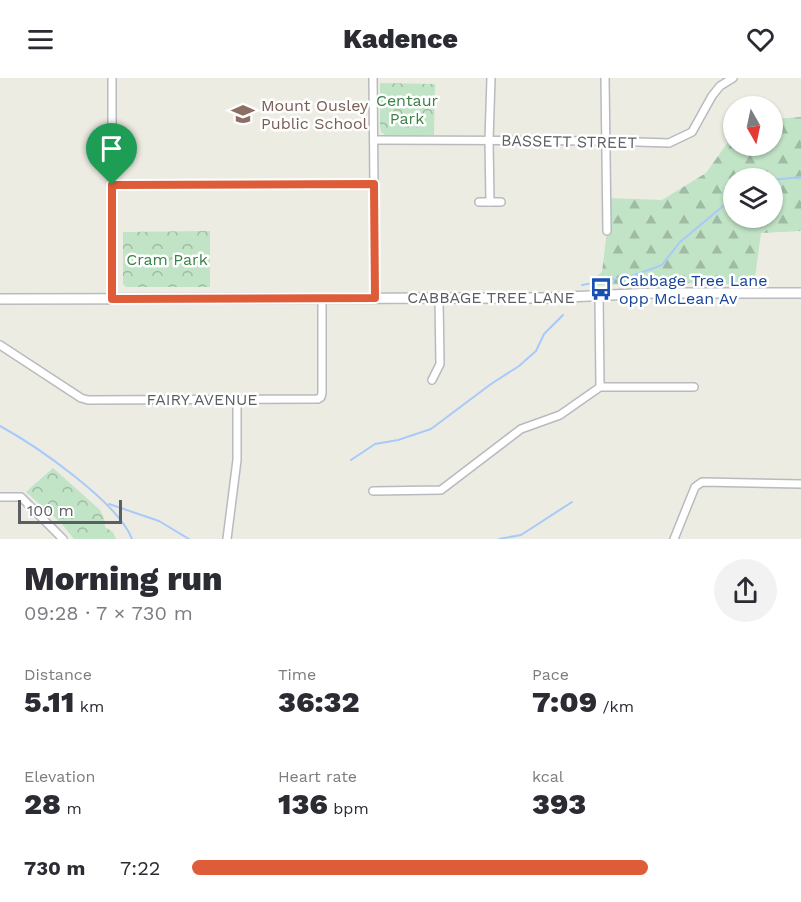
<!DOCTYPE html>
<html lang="en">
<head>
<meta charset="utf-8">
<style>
  body { margin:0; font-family:"Work Sans",sans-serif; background:#f2f2f3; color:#2b2b33; height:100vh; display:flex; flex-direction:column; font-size:22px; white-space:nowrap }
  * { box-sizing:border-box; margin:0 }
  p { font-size:20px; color:#7c7c81 }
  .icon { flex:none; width:33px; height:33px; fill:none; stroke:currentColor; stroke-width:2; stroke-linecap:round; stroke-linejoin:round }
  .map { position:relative; height:461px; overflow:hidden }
  .panel { display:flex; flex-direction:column; background:#fff; flex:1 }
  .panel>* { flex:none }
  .needle { width:39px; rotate:171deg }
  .controls { position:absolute; left:723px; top:18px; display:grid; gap:12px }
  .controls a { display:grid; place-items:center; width:60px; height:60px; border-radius:50%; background:#fff; box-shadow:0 2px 4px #0004; font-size:30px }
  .scale { position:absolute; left:18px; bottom:15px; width:104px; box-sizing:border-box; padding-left:6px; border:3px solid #5b5e63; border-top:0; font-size:16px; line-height:21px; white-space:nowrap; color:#5b5e63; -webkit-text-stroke:4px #fff; paint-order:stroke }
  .pin { position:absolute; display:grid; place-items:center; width:51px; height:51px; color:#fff; margin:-62px -26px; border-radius:50% 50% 50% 0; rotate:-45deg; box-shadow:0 0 6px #0007 }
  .pin .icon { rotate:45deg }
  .round { display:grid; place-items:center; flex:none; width:63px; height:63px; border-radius:32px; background:#f2f2f3 }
  .headline { display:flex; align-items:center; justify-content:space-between; height:102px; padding:0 24px }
  h1 { font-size:33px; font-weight:800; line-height:45px }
  .stats { display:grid; grid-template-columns:repeat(3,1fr); gap:9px; height:102px; padding:6px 24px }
  .stats div { display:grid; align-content:center }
  .stats b { font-size:30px; font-weight:800 }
  .stats small { font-size:16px; font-weight:400 }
  .stats p { font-size:16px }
  ul { padding:0 24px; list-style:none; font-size:20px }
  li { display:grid; grid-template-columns:96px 72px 1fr; align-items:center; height:45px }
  li i { height:15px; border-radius:8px; background:#de5c38 }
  header { display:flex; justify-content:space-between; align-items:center; height:78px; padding:0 24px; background:#fff; font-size:27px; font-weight:800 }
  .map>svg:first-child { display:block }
</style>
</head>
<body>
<header><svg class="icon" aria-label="menu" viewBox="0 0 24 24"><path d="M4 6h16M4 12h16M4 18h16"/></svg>Kadence<svg class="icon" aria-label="heart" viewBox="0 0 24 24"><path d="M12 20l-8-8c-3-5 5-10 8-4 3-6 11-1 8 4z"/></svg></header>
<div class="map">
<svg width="801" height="461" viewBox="0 0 801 461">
  <defs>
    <pattern id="forest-firs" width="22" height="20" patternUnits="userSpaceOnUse" patternTransform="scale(1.5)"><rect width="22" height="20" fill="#c1e3c6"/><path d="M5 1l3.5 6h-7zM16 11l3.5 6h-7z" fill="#a0bba4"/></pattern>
    <pattern id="park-crowns" width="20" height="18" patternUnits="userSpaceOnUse" patternTransform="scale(1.5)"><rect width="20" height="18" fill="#c1e3c6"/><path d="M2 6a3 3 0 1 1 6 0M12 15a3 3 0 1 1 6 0" fill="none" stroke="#a0bba4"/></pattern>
  </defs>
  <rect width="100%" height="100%" fill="#edece3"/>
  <path fill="url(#forest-firs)" fill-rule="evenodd" d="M 801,39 L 801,153 L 761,155 L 754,207 L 701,205 L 596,207 L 595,200 L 602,194 L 607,153 L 607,120 L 662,122 L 706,95 L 733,57 L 734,68 L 772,68 L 773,41 ZM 734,100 L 772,100 L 772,140 L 734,140 Z"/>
  <g fill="url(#park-crowns)">
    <polygon points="380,5 435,6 434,57 385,57 381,54 380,48"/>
    <polygon points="210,153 210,209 126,209 123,206 123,154"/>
    <polygon points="53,390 100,432 104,440 105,449 113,454 116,461 74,461 61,445 26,414"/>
  </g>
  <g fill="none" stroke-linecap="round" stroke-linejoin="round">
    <g stroke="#a7cafa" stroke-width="2">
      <polyline points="772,102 801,99"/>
      <polyline points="582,207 632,198 662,187 680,164 734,119"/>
      <path d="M 0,348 C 35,367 118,424 132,461"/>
      <polyline points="351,382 375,366 398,362 431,351 491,306 519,288 536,273 544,256 563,237"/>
      <polyline points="109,426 159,443 189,461"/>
      <polyline points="499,461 521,457 572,424"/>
    </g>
    <g stroke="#b8babf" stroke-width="10">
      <g id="street">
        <polyline points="112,0 112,221"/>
        <polyline points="373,0 375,220"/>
        <polyline points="605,0 607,153"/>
        <polyline points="374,62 605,63 669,65 692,54 712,18 720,8 733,0"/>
        <polyline points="112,107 374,106"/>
        <polyline points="479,124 490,124 489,62 491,0"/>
        <polyline points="490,124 501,124"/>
        <polyline points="599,217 600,309 694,309"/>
        <polyline points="0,267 81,320 88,322 318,321 321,319 322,315 322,220"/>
        <polyline points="432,302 440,286 439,220"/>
        <polyline points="373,413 441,412 521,351 560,337 600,309"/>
        <polyline points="0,419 21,419 63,461"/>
        <polyline points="227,461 237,382 237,321"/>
        <polyline points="674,461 695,409 702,404 801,406"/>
      </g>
    </g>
    <g stroke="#b9bbc1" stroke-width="12">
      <polyline id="secondary" points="0,221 546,220 654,215 801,215"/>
    </g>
    <use href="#street" stroke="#fff" stroke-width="7"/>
    <use href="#secondary" stroke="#fff" stroke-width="9"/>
  </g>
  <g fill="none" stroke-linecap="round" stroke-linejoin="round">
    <g stroke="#fff" stroke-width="12">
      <polygon id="route" points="374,106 375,220 112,221 112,107"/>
    </g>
    <use href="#route" stroke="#de5c38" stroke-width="8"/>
  </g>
  <defs>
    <g id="school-bare" transform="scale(1.8)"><path d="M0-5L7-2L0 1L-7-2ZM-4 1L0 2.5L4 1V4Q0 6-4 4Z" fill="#8d6e63" stroke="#fff" stroke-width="2.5" paint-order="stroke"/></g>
    <g id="bus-bare" transform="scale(1.8)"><path d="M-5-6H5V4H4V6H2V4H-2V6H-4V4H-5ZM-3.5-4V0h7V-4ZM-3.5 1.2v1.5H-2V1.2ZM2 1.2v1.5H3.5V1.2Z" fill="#1a4fb4" stroke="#fff" stroke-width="2.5" paint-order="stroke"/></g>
  </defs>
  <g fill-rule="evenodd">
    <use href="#school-bare" x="243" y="36"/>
    <use href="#bus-bare" x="601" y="211"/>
  </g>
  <g text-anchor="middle" stroke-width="5" stroke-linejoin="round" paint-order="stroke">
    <g font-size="16" fill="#3a8348" stroke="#fff">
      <text x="407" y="28">Centaur<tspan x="407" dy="18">Park</tspan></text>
      <text x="167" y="187">Cram Park</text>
    </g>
    <g font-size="16" fill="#785e54" stroke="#fff" text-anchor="start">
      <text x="261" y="33">Mount Ousley<tspan x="261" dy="18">Public School</tspan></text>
    </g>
    <g font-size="16" fill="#5b5e63" stroke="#fff">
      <text transform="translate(569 63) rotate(1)" y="6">BASSETT STREET</text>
      <text x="491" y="225">CABBAGE TREE LANE</text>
      <text x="202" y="327">FAIRY AVENUE</text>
    </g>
    <g font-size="16" fill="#164399" stroke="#fff" text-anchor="start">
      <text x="619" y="208">Cabbage Tree Lane<tspan x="619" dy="18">opp McLean Av</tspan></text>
    </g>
  </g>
</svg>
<div class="controls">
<a><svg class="needle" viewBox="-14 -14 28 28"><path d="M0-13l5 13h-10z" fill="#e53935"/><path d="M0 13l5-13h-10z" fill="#7c7c81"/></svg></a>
<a><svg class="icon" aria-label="layers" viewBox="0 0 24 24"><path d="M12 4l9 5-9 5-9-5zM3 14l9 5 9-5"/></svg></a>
</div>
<div class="scale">100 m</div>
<div class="pin" style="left:112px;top:107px;background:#1e9e55"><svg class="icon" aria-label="arrive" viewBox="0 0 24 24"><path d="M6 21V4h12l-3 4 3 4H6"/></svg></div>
</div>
<section class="panel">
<div class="headline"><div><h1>Morning run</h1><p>09:28 · 7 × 730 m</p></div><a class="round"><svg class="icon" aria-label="share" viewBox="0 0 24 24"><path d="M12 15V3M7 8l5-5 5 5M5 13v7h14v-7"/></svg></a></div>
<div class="stats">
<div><p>Distance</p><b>5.11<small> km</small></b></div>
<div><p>Time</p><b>36:32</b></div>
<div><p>Pace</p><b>7:09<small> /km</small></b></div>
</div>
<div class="stats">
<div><p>Elevation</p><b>28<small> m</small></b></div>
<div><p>Heart rate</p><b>136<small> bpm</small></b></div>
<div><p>kcal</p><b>393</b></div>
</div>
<ul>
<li><b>730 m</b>7:22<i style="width:78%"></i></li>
</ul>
</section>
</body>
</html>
